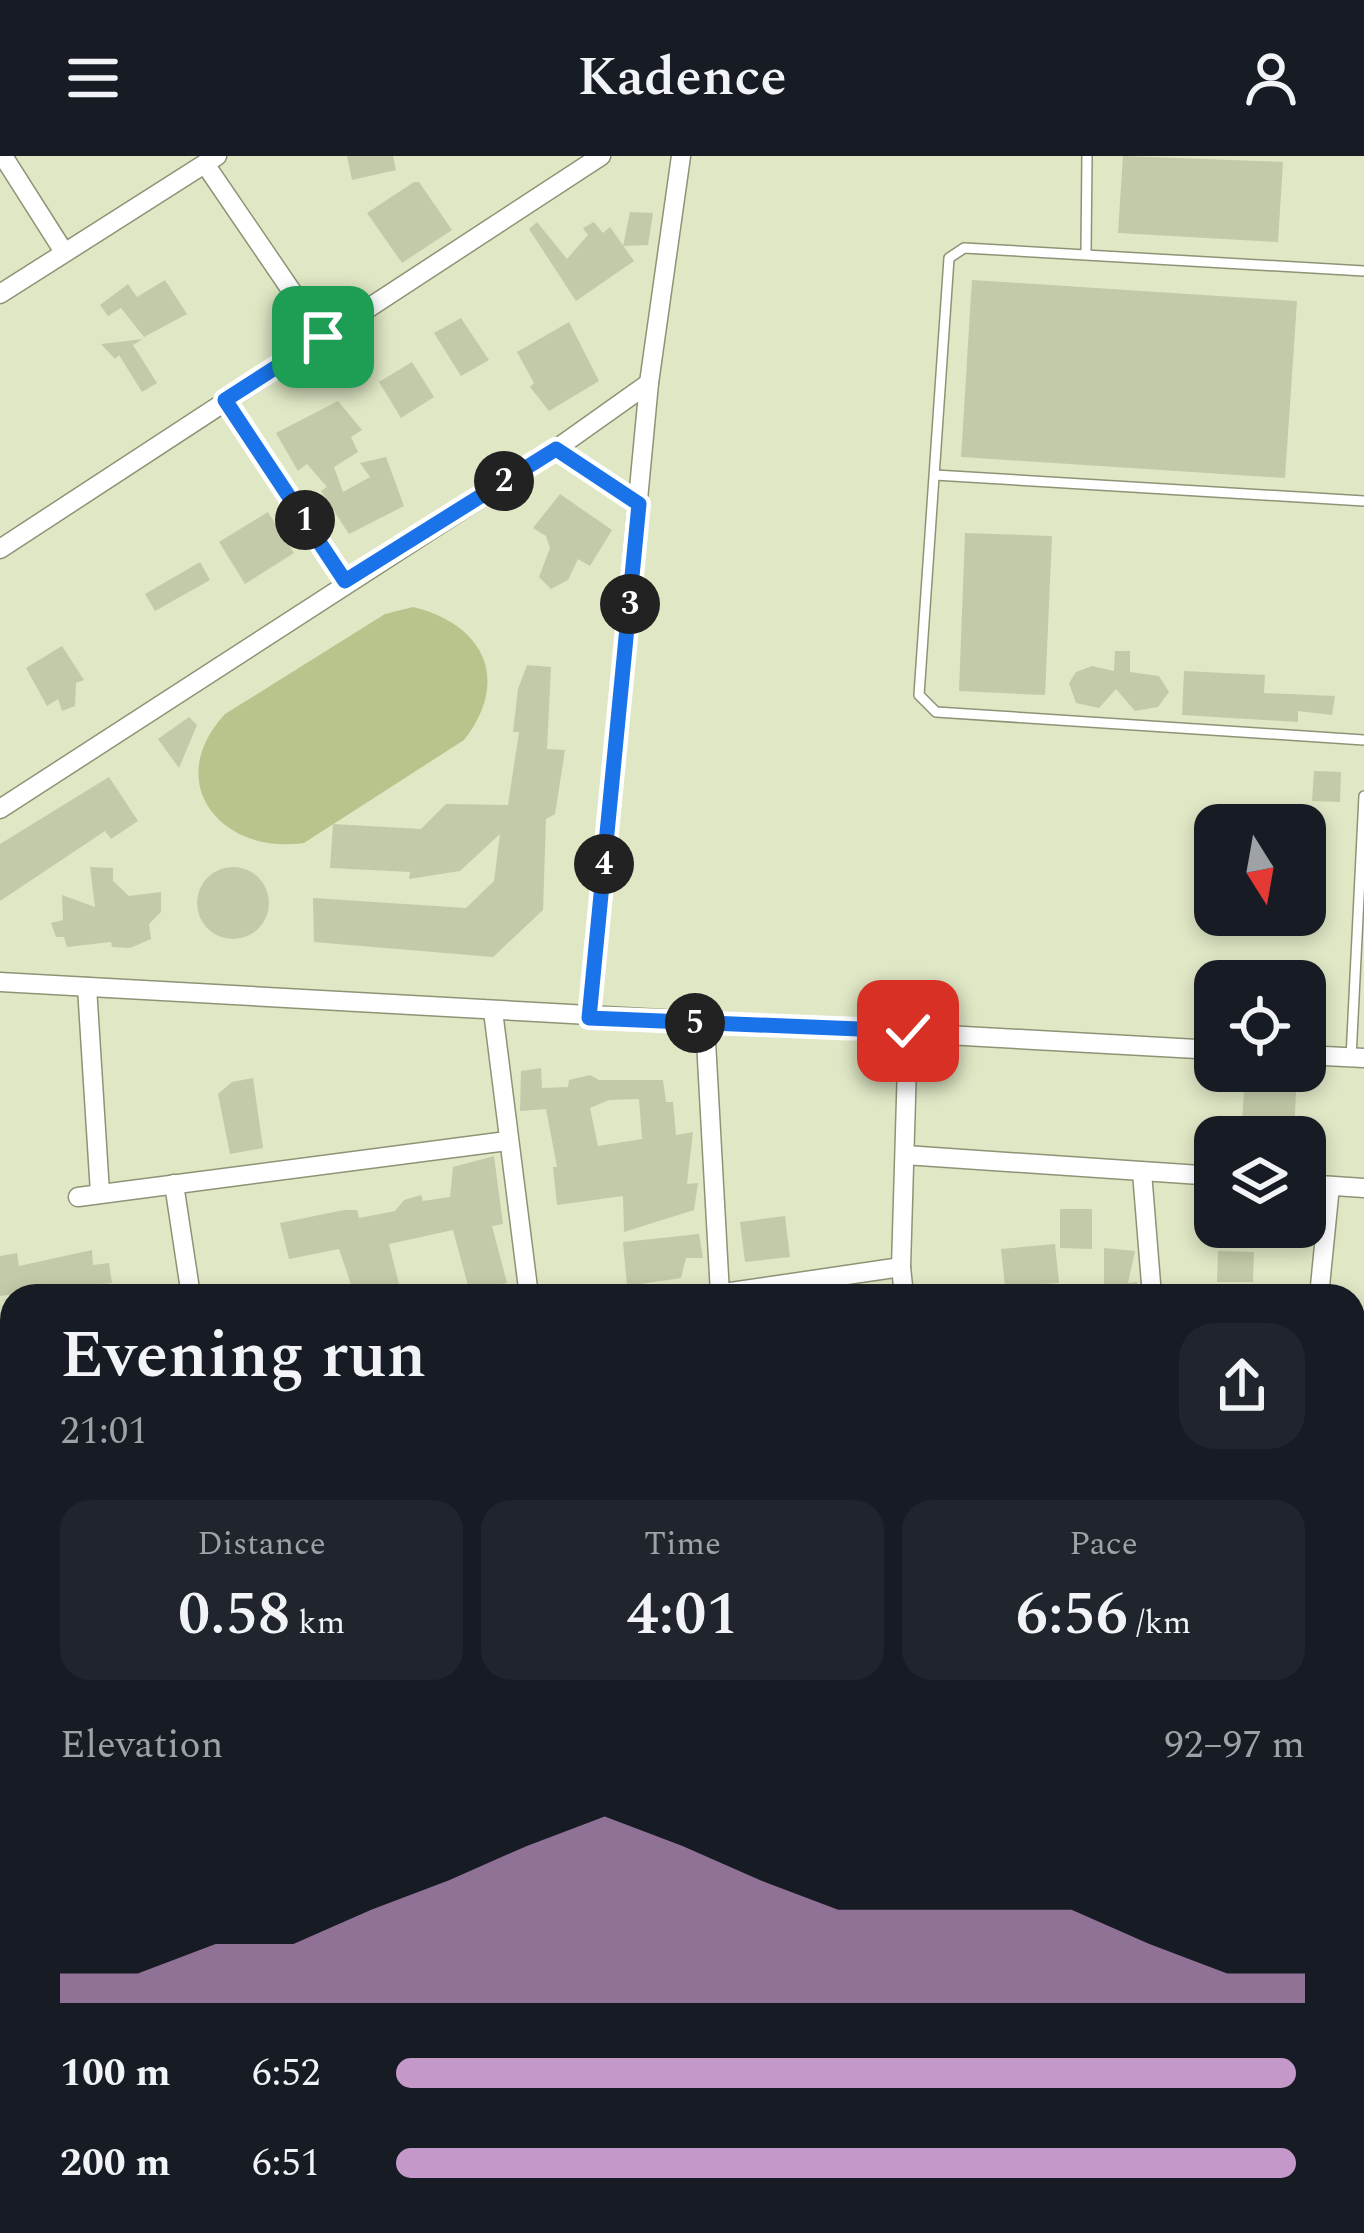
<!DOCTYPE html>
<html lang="en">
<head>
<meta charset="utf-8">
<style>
  body { margin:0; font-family:Spectral,serif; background:#20242c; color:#f1f3f6; height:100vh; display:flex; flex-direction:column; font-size:45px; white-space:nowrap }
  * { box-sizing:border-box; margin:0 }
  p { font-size:39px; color:#9ea1a6 }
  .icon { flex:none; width:66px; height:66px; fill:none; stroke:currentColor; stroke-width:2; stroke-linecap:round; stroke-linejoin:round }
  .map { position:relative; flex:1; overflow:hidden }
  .drawer { position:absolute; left:0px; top:1128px; width:1365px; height:951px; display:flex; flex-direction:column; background:#171b24; border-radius:36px 36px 0 0; box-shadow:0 6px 18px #0003 }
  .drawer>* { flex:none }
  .needle { width:78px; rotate:169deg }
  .controls { position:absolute; left:1194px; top:648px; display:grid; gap:24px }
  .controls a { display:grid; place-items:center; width:132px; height:132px; border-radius:24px; background:#171b24; box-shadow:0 6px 18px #0003; font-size:60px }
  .pin { position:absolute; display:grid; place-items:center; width:102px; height:102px; color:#fff; margin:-51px; border-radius:24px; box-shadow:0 6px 18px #0006 }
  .km { position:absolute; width:60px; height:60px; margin:-30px; border-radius:50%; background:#222; color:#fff; font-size:33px; line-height:60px; text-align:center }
  .round { display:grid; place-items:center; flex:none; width:126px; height:126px; border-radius:36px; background:#20242c }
  .headline { display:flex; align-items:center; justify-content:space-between; height:204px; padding:0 60px }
  h1 { font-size:66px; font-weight:600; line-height:90px }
  .figures { display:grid; grid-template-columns:repeat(3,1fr); gap:18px; height:204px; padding:12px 60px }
  .figures div { display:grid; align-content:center; border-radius:30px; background:#20242c; text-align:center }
  .figures b { font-size:60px; font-weight:600 }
  .figures small { font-size:33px; font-weight:400 }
  .figures p { font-size:33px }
  .chart { height:336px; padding:24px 60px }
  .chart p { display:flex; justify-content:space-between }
  .chart svg { width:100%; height:216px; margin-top:12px; fill:#c498c8; opacity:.7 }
  ul { padding:0 60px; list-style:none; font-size:39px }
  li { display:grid; grid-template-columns:192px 144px 1fr; align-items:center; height:90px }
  li i { height:30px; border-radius:15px; background:#c498c8 }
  header { display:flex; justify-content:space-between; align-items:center; height:156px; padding:0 60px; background:#171b24; font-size:54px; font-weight:600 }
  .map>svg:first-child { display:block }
</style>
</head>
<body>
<header><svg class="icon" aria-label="menu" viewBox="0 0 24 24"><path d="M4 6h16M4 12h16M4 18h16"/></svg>Kadence<svg class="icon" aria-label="person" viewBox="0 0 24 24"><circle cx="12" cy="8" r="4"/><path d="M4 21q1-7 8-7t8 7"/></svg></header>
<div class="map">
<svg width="1364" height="2077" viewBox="0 0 1364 2077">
  <rect width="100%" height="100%" fill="#dfe7c5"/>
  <path fill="#b9c48d" d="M 413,451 C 484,468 511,524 464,584 L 304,687 C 220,699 162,626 225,558 L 385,458 Z"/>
  <g fill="#c3caa9" fill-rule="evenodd">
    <polygon points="347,0 393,0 396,14 352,24"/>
    <polygon points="1123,0 1283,6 1278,86 1118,77"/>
    <polygon points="414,26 419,26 452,74 402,107 367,57"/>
    <polygon points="630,56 653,57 648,89 623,90"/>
    <polygon points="537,66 567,103 588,79 583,72 594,66 603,77 610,71 634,105 576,145 529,73"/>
    <polygon points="165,124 187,158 144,181 121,152 108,160 100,149 128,128 137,141"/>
    <polygon points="972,124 1297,145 1285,322 961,301"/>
    <polygon points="461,162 489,204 461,220 434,177"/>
    <polygon points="569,166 599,225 549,255 530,231 534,227 517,196"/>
    <polygon points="143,183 133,189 157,227 142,236 119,199 115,203 101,188"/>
    <polygon points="412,206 434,241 401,262 379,226"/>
    <polygon points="338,245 362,274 351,281 358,296 334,311 343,336 370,321 360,307 386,301 404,350 349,378 321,335 327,331 307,308 298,315 276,277"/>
    <polygon points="560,338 612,374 590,410 578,403 568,424 551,433 539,421 550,392 546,380 533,372"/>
    <polygon points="268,356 294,397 245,428 219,386"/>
    <polygon points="965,377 1052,380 1045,539 959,535"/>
    <polygon points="200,406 210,424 155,455 145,438"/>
    <polygon points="62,490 84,524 76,527 75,550 62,555 58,543 47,550 26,512"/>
    <polygon points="1115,495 1130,495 1130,516 1159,520 1169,536 1158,551 1135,555 1116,533 1099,552 1076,547 1069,527 1076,516 1092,510 1114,515"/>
    <polygon points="527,509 551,511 547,593 565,594 555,658 546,663 543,754 493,801 314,786 313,742 466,752 494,725 500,678 460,715 409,723 410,716 330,712 333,668 421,673 446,648 508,649 519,576 513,576 518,533"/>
    <polygon points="1184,515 1265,519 1264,537 1335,540 1332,559 1298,555 1298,566 1182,559"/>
    <polygon points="189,561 197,569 179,612 158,583"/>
    <polygon points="1314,615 1341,616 1340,646 1312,645"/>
    <polygon points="109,621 138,665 111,683 105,675 0,745 0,688"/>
    <circle cx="233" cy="747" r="36"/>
    <polygon points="90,711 113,712 113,725 129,740 161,736 161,756 149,768 151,783 130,792 112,791 111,786 67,791 64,781 56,781 51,767 63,764 62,739 95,751"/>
    <path d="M 541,912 L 542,932 L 568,931 L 569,924 L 590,919 L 599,924 L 663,924 L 666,946 L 673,946 L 676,979 L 693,976 L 687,1028 L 698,1027 L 694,1054 L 624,1076 L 623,1040 L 557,1049 L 553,1011 L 557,1011 L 546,953 L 520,955 L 521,915 ZM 639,943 L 642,983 L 598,990 L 590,952 L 609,944 Z"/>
    <polygon points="253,922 263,992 230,998 218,938 232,926"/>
    <polygon points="1244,935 1296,935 1294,981 1241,981"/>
    <polygon points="494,1000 503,1068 492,1070 507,1127 470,1137 453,1074 389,1088 402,1140 355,1140 339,1093 289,1103 280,1067 344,1054 357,1054 359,1062 395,1055 404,1044 421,1039 423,1045 450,1041 453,1011"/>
    <polygon points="1060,1053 1092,1053 1092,1093 1060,1092"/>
    <polygon points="785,1060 790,1101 745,1106 740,1066"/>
    <polygon points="699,1078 703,1102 686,1102 681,1122 627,1130 623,1086"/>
    <polygon points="1055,1088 1059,1127 1030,1129 1029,1140 1006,1140 1001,1093"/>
    <polygon points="1104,1092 1135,1095 1128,1127 1137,1126 1138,1140 1094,1140 1094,1129 1104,1128"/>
    <polygon points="92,1094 93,1109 109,1107 112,1127 0,1140 0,1100 17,1097 19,1110"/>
    <polygon points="1218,1095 1254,1096 1253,1126 1217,1126"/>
  </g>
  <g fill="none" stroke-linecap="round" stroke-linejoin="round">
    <g stroke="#8d9475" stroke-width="12">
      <g id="lane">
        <polyline points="1086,95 1087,0"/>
        <polyline points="1364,115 964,92 949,102 919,539 936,556 1364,584"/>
        <polyline points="935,319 1364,345"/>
        <polyline points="1351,902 1364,640"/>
        <polyline points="643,2077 649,2067"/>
      </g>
    </g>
    <g stroke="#8d9475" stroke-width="21">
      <g id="street">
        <polyline points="3,0 64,96"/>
        <polyline points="205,8 323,181"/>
        <polyline points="0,138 217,0"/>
        <polyline points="225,244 345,425"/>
        <polyline points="639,348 556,293 649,227"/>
        <polyline points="0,393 601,0"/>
        <polyline points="0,653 556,293"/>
        <polyline points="0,826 1215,894"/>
        <polyline points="87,831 100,1037"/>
        <polyline points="493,855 529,1140"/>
        <polyline points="589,862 649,227 681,0"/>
        <polyline points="705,867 720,1138"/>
        <polyline points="1305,899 1364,902"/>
        <polyline points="905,999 1215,1020"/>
        <polyline points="1142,1016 1152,1140"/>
        <polyline points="174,1028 191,1140"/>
        <polyline points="1305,1028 1364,1032"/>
        <polyline points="78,1041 507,985"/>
        <polyline points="901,1111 904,1140"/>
        <polyline points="703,1140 901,1111 908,875"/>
        <polyline points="1319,1140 1330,1030"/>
        <polyline points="0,1441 12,1439"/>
        <polyline points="1353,1474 1364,1473"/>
        <polyline points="0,1625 12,1623"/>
        <polyline points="1353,1651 1364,1650"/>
        <polyline points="1353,1868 1364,1868"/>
        <polyline points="1081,2067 1083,2077"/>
        <polyline points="1222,2067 1222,2077"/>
        <polyline points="0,2068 16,2077"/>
        <polyline points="425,2077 431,2067"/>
      </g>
    </g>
    <g stroke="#8d9475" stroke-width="27">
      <g id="secondary">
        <polyline points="0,1790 12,1796"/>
        <polyline points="572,2067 594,2077"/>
      </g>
    </g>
    <use href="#lane" stroke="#fff" stroke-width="9"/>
    <use href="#street" stroke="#fff" stroke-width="18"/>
    <use href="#secondary" stroke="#ecf2cb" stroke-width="24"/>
  </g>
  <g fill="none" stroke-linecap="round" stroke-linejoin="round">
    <g stroke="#fff" stroke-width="24">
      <polyline id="route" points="323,181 225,244 345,425 556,293 639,348 589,862 908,875"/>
    </g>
    <use href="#route" stroke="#1a73e8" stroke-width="15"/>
  </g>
</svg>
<div class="controls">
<a><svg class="needle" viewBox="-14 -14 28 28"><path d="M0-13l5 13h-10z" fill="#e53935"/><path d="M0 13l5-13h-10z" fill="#9ea1a6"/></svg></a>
<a><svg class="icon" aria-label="locate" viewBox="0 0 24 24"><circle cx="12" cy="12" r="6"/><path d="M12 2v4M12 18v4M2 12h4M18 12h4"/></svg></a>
<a><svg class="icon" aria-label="layers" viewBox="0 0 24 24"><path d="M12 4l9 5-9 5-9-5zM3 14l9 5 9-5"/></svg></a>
</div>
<div class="pin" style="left:323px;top:181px;background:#1e9e55"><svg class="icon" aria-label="arrive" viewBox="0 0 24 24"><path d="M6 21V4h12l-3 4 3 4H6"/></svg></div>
<div class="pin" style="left:908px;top:875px;background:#d93025"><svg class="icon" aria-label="check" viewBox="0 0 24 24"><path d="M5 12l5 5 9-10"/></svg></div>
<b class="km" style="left:305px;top:364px">1</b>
<b class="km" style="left:504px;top:325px">2</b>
<b class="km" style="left:630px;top:448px">3</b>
<b class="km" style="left:604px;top:708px">4</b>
<b class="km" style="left:695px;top:867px">5</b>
<section class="drawer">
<div class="headline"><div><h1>Evening run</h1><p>21:01</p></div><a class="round"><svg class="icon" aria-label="share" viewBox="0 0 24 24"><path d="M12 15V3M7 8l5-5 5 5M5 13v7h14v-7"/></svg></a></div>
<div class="figures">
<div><p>Distance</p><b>0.58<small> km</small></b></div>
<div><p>Time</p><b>4:01</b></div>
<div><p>Pace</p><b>6:56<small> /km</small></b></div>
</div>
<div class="chart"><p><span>Elevation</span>92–97 m</p>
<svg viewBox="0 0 160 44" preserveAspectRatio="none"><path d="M0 44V38L10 38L20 32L30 32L40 25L50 19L60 12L70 6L80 12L90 19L100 25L110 25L120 25L130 25L140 32L150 38L160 38V44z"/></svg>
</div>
<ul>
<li><b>100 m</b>6:52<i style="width:99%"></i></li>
<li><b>200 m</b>6:51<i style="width:99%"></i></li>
</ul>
</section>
</div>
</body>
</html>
